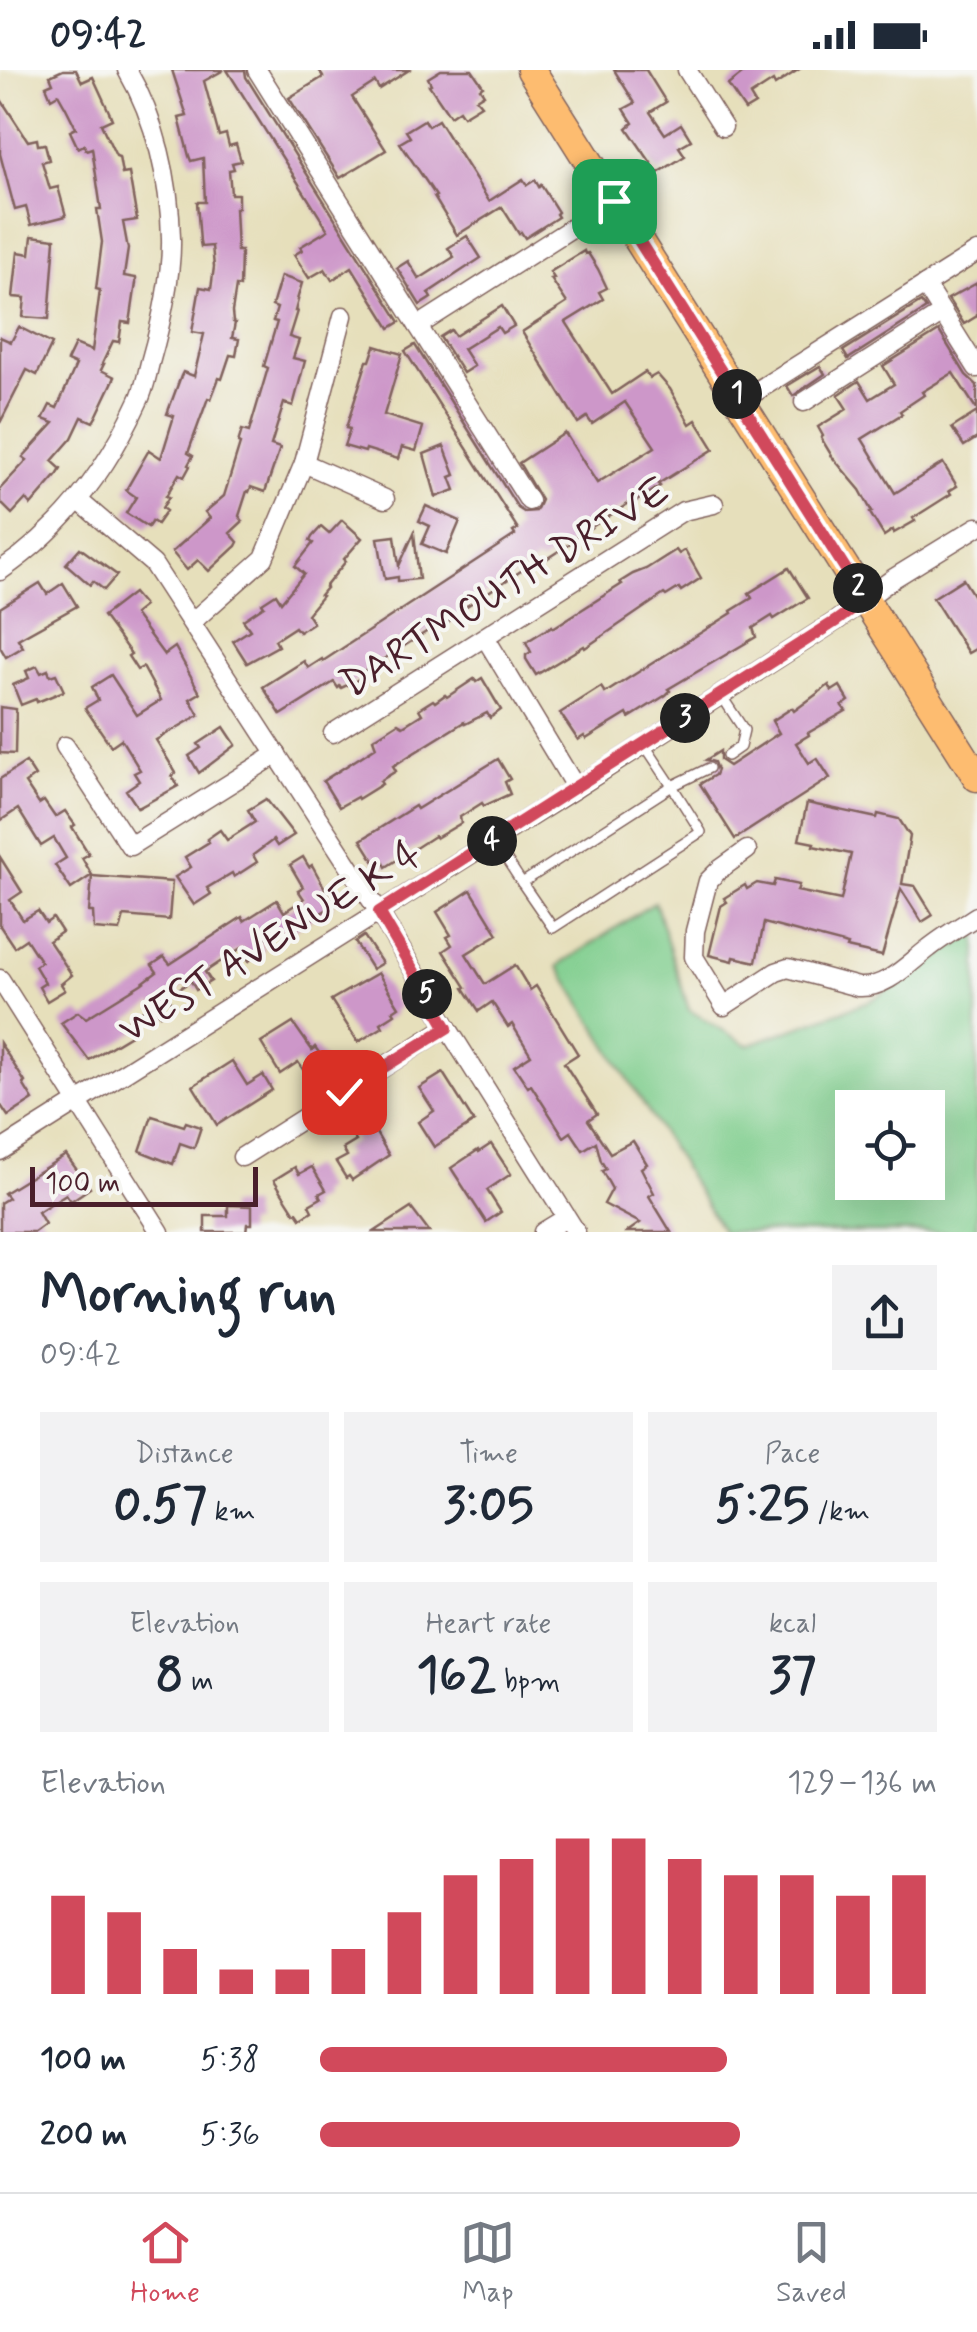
<!DOCTYPE html>
<html lang="en">
<head>
<meta charset="utf-8">
<style>
  body { margin:0; font-family:Mynerve,sans-serif; background:#f2f2f3; color:#1f2937; height:100vh; display:flex; flex-direction:column; font-size:38px; white-space:nowrap }
  * { box-sizing:border-box; margin:0 }
  p { font-size:32px; color:#747a83 }
  .icon { flex:none; width:55px; height:55px; fill:none; stroke:currentColor; stroke-width:2; stroke-linecap:round; stroke-linejoin:round }
  .map { position:relative; height:1162px; overflow:hidden }
  .side { display:flex; flex-direction:column; background:#fff; flex:1 }
  .side>* { flex:none }
  .buttons { position:absolute; left:835px; top:1020px; display:grid; gap:20px }
  .buttons a { display:grid; place-items:center; width:110px; height:110px; border-radius:0px; background:#fff; box-shadow:0 10px 40px #0002; font-size:50px }
  .scale { position:absolute; left:30px; bottom:25px; width:228px; box-sizing:border-box; padding-left:10px; border:5px solid #4a1f2b; border-top:0; font-size:28px; line-height:35px; white-space:nowrap; color:#4a1f2b; -webkit-text-stroke:8px #f6f6f2; paint-order:stroke }
  .pin { position:absolute; display:grid; place-items:center; width:85px; height:85px; color:#fff; margin:-42px; border-radius:20px; box-shadow:0 5px 15px #0006 }
  .km { position:absolute; width:50px; height:50px; margin:-25px; border-radius:50%; background:#222; color:#fff; font-size:28px; line-height:50px; text-align:center }
  .round { display:grid; place-items:center; flex:none; width:105px; height:105px; border-radius:0px; background:#f2f2f3 }
  .headline { display:flex; align-items:center; justify-content:space-between; height:170px; padding:0 40px }
  h1 { font-size:55px; font-weight:800; line-height:75px }
  .metrics { display:grid; grid-template-columns:repeat(3,1fr); gap:15px; height:170px; padding:10px 40px }
  .metrics div { display:grid; align-content:center; border-radius:0px; background:#f2f2f3; text-align:center }
  .metrics b { font-size:50px; font-weight:800 }
  .metrics small { font-size:28px; font-weight:400 }
  .metrics p { font-size:28px }
  .chart { height:280px; padding:20px 40px }
  .chart p { display:flex; justify-content:space-between }
  .chart svg { width:100%; height:180px; margin-top:10px; stroke:#d1495b; stroke-width:6 }
  ul { padding:0 40px; list-style:none; font-size:32px }
  li { display:grid; grid-template-columns:160px 120px 1fr; align-items:center; height:75px }
  li i { height:25px; border-radius:12px; background:#d1495b }
  .status { display:flex; justify-content:space-between; align-items:center; height:70px; padding:0 50px; background:#fff; direction:ltr }
  .status svg { height:28px; fill:currentColor }
  .tab-bar { display:flex; justify-content:space-around; align-items:center; height:140px; border-top:2px solid #e0e1e3; background:#fff; font-size:28px; color:#747a83 }
  .tab-bar a { display:grid; justify-items:center; gap:5px }
  .tab-bar .on { color:#d1495b }
  .map>svg:first-child { display:block }
</style>
</head>
<body>
<div class="status"><b>09:42</b><svg viewBox="0 0 49 12"><path d="M0 12V9h3v3zM5 12V6h3v6zM10 12V3h3v9zM15 12V0h3v12zM26 1h20v11H26zM47 4h2v5h-2z"/></svg></div>
<div class="map">
<svg width="977" height="1162" viewBox="0 0 977 1162">
  <rect width="100%" height="100%" fill="#f6f6f2"/>
  <filter id="ink" filterUnits="userSpaceOnUse"><feTurbulence type="fractalNoise" baseFrequency=".01" numOctaves="2"/><feDisplacementMap in="SourceGraphic" scale="20" xChannelSelector="R" yChannelSelector="G"/><feConvolveMatrix kernelMatrix="1 2 1 2 8 2 1 2 1" color-interpolation-filters="sRGB"/></filter>
  <filter id="wash" filterUnits="userSpaceOnUse"><feTurbulence type="fractalNoise" baseFrequency=".0048" numOctaves="4" result="noise"/><feDisplacementMap in="SourceGraphic" scale="40" xChannelSelector="R" yChannelSelector="G"/><feGaussianBlur stdDeviation="2.25" result="paint"/><feColorMatrix in="noise" values="0 0 0 0 0 0 0 0 0 0 0 0 0 0 0 0 0 1.4 0 .05"/><feComposite in="paint" operator="in"/></filter>
  <g filter="url(#wash)">
    <rect width="100%" height="100%" fill="#e6dfbb"/>
    <path fill="#80ce8e" stroke="#65765c" stroke-width="2.5" fill-rule="evenodd" d="M 655,832 L 689,940 L 748,975 L 872,930 L 977,861 L 977,1162 L 723,1162 L 558,896 ZM 852,1038 L 928,1038 L 928,1112 L 852,1112 Z"/>
    <g id="blocks">
      <g fill="#cd97c9">
        <polygon points="63,0 76,0 82,12 93,7 110,44 112,49 101,54 116,86 119,87 122,104 129,103 137,150 123,152 128,179 124,206 136,208 136,213 130,253 122,252 119,272 113,271 102,294 104,294 101,300 115,307 96,347 93,352 82,347 72,368 52,391 61,399 58,404 31,435 26,429 12,444 0,432 0,419 27,390 23,387 54,353 43,349 50,335 57,338 76,295 67,291 75,274 92,281 100,220 96,219 102,172 97,139 101,139 92,78 86,80 84,75 78,78 70,61 76,58 66,38 58,24 51,28 46,16 53,13 50,6"/>
        <polygon points="172,0 224,0 204,11 219,66 226,64 229,76 236,74 241,91 232,93 234,99 229,100 231,124 238,124 238,138 235,138 237,181 241,181 240,217 236,216 232,242 233,252 235,253 232,268 239,269 236,286 230,285 222,309 219,308 211,329 208,328 188,383 193,386 188,395 190,396 184,407 179,404 166,426 169,427 162,438 166,441 157,454 152,451 148,457 126,443 136,427 126,420 149,380 161,388 174,346 167,344 181,306 183,302 194,306 204,264 192,262 200,217 211,219 214,197 212,176 201,177 200,172 197,132 205,132 203,88 191,91 189,86 179,48 187,46"/>
        <polygon points="227,0 245,0 246,7 400,252 390,258 352,197 332,210 325,199 309,208 294,185 302,180 300,177 328,160"/>
        <polygon points="319,0 409,0 379,19 375,12 352,27 386,80 340,108 289,28 323,7"/>
        <polygon points="441,0 472,0 483,16 480,18 484,24 476,29 481,35 463,46 459,40 450,46 429,15 431,14 428,8"/>
        <polygon points="614,0 646,0 666,32 650,42 665,64 681,54 691,70 679,77 685,86 658,103 627,58 633,53 624,39 635,33"/>
        <polygon points="739,0 798,0 775,15 773,11 750,26 755,34 745,40 728,15 742,4"/>
        <polygon points="0,28 28,71 37,69 38,75 45,74 49,90 42,92 50,119 58,117 66,146 31,155 26,137 15,140 0,84"/>
        <polygon points="424,50 428,56 438,50 489,131 523,109 527,115 535,110 539,117 541,115 558,142 556,144 558,147 525,168 521,162 519,164 502,137 457,165 434,127 436,126 400,73 410,67 406,61"/>
        <polygon points="32,166 55,169 49,249 23,247 25,228 13,227 18,182 30,184"/>
        <polygon points="467,166 481,188 428,223 431,228 420,235 397,198 408,191 419,209 454,187 448,178"/>
        <polygon points="584,181 585,184 588,183 598,199 607,218 599,222 603,229 566,252 594,296 612,324 645,302 650,308 657,304 670,319 690,354 696,350 714,379 658,414 660,416 648,424 635,432 634,430 573,469 574,471 540,493 538,490 459,541 460,543 448,552 436,559 434,557 365,601 366,604 354,612 341,618 340,616 338,618 334,612 281,645 263,617 304,591 308,598 322,589 323,591 515,465 513,462 518,459 405,281 415,275 518,438 524,442 536,441 541,430 519,393 565,363 597,413 655,377 625,332 592,354 587,347 578,353 522,262 567,233 551,209 554,208 550,202"/>
        <polygon points="281,206 302,213 297,230 298,230 295,241 297,241 289,267 299,270 293,288 305,291 293,336 284,333 271,375 280,378 265,422 251,417 249,422 247,421 239,446 243,451 230,463 238,472 236,476 209,501 198,490 187,500 172,482 210,448 205,442 224,426 240,374 238,373 242,360 249,362 268,298 264,296 277,252 273,251 277,238 272,236"/>
        <polygon points="977,213 977,246 964,254 948,229"/>
        <polygon points="921,232 926,239 848,289 843,281"/>
        <polygon points="502,236 514,256 502,263 498,257 463,279 474,296 463,303 440,267 451,260 455,266"/>
        <polygon points="19,257 52,274 37,305 27,300 0,353 0,267 11,272"/>
        <polygon points="939,261 966,305 977,315 977,340 953,303 922,322 924,325 900,341 902,344 862,369 895,423 943,393 957,416 949,421 951,424 913,448 915,451 894,463 893,460 884,466 870,443 872,442 860,420 833,388 821,368 823,366 818,357 847,339 838,325 859,311 870,329 894,314 883,296"/>
        <polygon points="375,276 402,284 384,345 423,357 416,381 402,377 398,389 366,379 365,382 344,376 350,359 346,358 367,291 370,291"/>
        <polygon points="820,296 825,304 793,326 787,316"/>
        <polygon points="977,342 977,368 964,376 952,358"/>
        <polygon points="444,376 455,405 450,407 455,420 436,427 424,384"/>
        <polygon points="426,436 460,451 446,484 422,474 430,456 419,451"/>
        <polygon points="342,450 362,468 344,489 346,491 325,517 326,518 320,525 322,526 307,544 313,553 299,562 295,557 275,570 278,576 247,593 233,571 250,560 243,550 264,536 262,533 276,524 281,532 304,504 295,496 313,473 310,471 312,467 321,457 329,464"/>
        <polygon points="414,463 419,509 398,511 398,507 385,509 378,468 395,466 399,496"/>
        <polygon points="80,478 117,505 104,520 93,511 90,515 66,494"/>
        <polygon points="676,480 679,484 685,480 701,508 681,521 679,518 666,526 664,524 585,578 584,576 536,605 526,589 526,585 531,582 526,572 552,556 553,558 622,514 620,512 633,504 646,499"/>
        <polygon points="789,498 808,528 774,549 772,546 753,558 756,567 668,619 670,621 666,625 629,648 627,644 586,669 584,666 578,670 560,643 601,617 605,623 659,589 732,543 731,541 752,528 749,523"/>
        <polygon points="963,509 977,531 977,578 968,583 933,528"/>
        <polygon points="40,513 47,524 63,513 77,536 18,569 23,577 6,587 0,577 0,538"/>
        <polygon points="133,523 144,536 134,544 164,585 175,577 200,623 190,629 199,645 156,670 176,703 172,706 178,716 138,738 126,720 139,711 134,703 140,700 121,669 111,676 85,638 98,630 92,617 111,605 137,645 161,630 143,597 137,600 128,586 131,584 103,546"/>
        <polygon points="37,596 41,603 48,600 50,606 56,604 64,621 37,632 36,629 21,635 13,615 29,608 26,601"/>
        <polygon points="482,608 501,640 490,648 487,643 465,654 464,652 393,696 396,701 380,711 382,714 358,729 357,727 339,737 323,711 376,677 373,669 398,653 403,656 422,644 419,639 433,630 435,632 445,625 447,627 474,609 476,612"/>
        <polygon points="829,615 832,621 840,616 849,631 842,636 846,641 808,663 809,665 796,673 809,693 817,688 830,708 735,769 700,714 715,705 717,700 714,692 706,690 720,681 720,690 729,696 779,663 772,651 792,638 794,641"/>
        <polygon points="0,637 16,639 15,684 0,683"/>
        <polygon points="224,657 236,675 199,703 189,686 201,678 198,674"/>
        <polygon points="498,689 510,709 505,712 510,724 484,736 482,733 460,747 461,753 436,768 434,766 386,797 384,793 378,797 361,770 415,736 417,739"/>
        <polygon points="26,692 35,706 25,713 39,734 44,731 55,747 65,741 75,755 72,757 89,784 82,788 92,805 71,819 55,795 66,788 54,768 41,776 18,739 0,751 0,709"/>
        <polygon points="266,729 294,765 277,776 273,770 253,785 257,792 234,807 232,803 207,818 211,824 194,835 175,807 191,797 185,787 209,772 207,769 220,760 227,770 255,752 248,740"/>
        <polygon points="807,733 877,748 878,744 899,749 910,766 902,814 915,816 933,845 922,852 901,819 882,886 847,878 848,875 764,853 756,892 734,887 733,891 709,885 721,836 727,832 724,828 745,815 747,819 757,813 773,816 775,810 799,815 797,821 841,830 851,784 813,776 814,773 799,770"/>
        <polygon points="0,787 22,822 10,830 23,850 38,841 46,853 53,848 62,862 49,871 72,905 61,914 65,920 47,931 39,917 45,913 36,898 35,896 41,892 26,869 14,877 0,856"/>
        <polygon points="303,787 309,797 312,795 334,835 287,864 283,858 260,872 265,880 249,891 242,878 226,888 205,902 211,911 196,920 191,911 168,926 174,936 160,945 153,934 129,949 137,961 89,990 61,953 78,942 86,948 141,914 157,902 152,895 164,887 170,894 242,847 244,851 277,830 284,842 304,829 298,820 303,817 290,795"/>
        <polygon points="92,806 172,812 169,850 124,846 120,861 94,859 93,842 89,842"/>
        <polygon points="471,820 498,864 466,884 485,914 515,895 530,920 536,916 578,984 564,993 597,1044 588,1050 610,1083 633,1071 647,1094 641,1098 654,1123 649,1126 671,1162 627,1162 640,1153 604,1134 612,1119 602,1101 606,1099 601,1091 596,1072 583,1080 571,1062 564,1067 531,1015 528,1017 514,996 531,985 512,954 508,957 492,932 479,941 464,918 466,917 443,881 452,875 447,867 451,865 437,842"/>
        <polygon points="364,866 382,893 372,899 355,872"/>
        <polygon points="378,903 399,937 393,941 395,944 381,953 383,957 358,972 331,930"/>
        <polygon points="293,953 312,980 315,977 325,991 306,1004 298,992 280,1004 261,973"/>
        <polygon points="0,973 25,1012 23,1014 33,1030 8,1046 0,1034"/>
        <polygon points="232,991 247,1015 263,1005 272,1020 217,1055 193,1016"/>
        <polygon points="443,1003 474,1052 434,1077 418,1052 434,1041 419,1018"/>
        <polygon points="152,1046 184,1056 186,1052 201,1057 194,1078 180,1073 173,1094 140,1081"/>
        <polygon points="369,1051 389,1085 352,1110 349,1106 346,1108 336,1092 347,1086 343,1079 356,1071 350,1062"/>
        <polygon points="491,1074 511,1104 487,1120 501,1142 486,1152 451,1098 478,1080 479,1082"/>
        <polygon points="66,1085 90,1118 71,1131 66,1124 38,1142 45,1154 34,1162 0,1162 0,1133 8,1128 4,1123"/>
        <polygon points="295,1097 299,1104 312,1097 326,1120 319,1124 321,1128 309,1135 312,1141 301,1148 297,1142 295,1143 274,1110"/>
        <polygon points="228,1135 252,1136 252,1154 247,1154 246,1162 205,1162 205,1146 228,1146"/>
        <polygon points="411,1138 429,1162 374,1162"/>
      </g>
    </g>
  </g>
  <g filter="url(#ink)">
    <use href="#blocks" fill-opacity="0" stroke="#81625d" stroke-width="2.5"/>
    <g fill="none" stroke-linecap="round" stroke-linejoin="round">
      <g stroke="#81625d" stroke-width="12">
        <g id="lane">
          <polyline points="721,625 744,660 740,677 727,686"/>
          <polyline points="494,770 522,813 672,716 644,674"/>
          <polyline points="522,813 553,858 701,762 672,716 709,698"/>
        </g>
      </g>
      <g stroke="#81625d" stroke-width="21">
        <g id="street">
          <polyline points="257,0 418,256 614,131"/>
          <polyline points="687,0 723,57"/>
          <polyline points="925,215 977,298"/>
          <polyline points="418,256 529,431"/>
          <polyline points="741,331 977,182"/>
          <polyline points="804,332 943,243"/>
          <polyline points="304,393 385,429"/>
          <polyline points="78,430 153,494 379,842 447,957 576,1162"/>
          <path d="M 0,501 C 62,459 107,400 138,332 C 145,319 147,303 151,289 C 161,254 172,204 171,168 C 170,111 156,50 127,0"/>
          <polyline points="192,552 264,488 304,393 343,246"/>
          <polyline points="485,567 576,718"/>
          <polyline points="333,663 683,441 714,434"/>
          <polyline points="65,676 130,776 277,684"/>
          <path d="M 747,780 L 719,800 L 708,811 L 695,861 L 694,887 L 724,936 L 776,902 L 788,898 L 858,917 C 886,919 908,894 929,878 C 944,866 961,856 977,846"/>
          <polyline points="0,909 160,1162"/>
          <polyline points="0,1081 576,718 836,551 894,508 977,457"/>
          <polyline points="242,1087 447,957"/>
          <polyline points="543,1162 566,1148"/>
        </g>
      </g>
      <g stroke="#81625d" stroke-width="31">
        <polyline id="primary" points="531,0 977,707"/>
      </g>
      <use href="#lane" stroke="#fff" stroke-width="9"/>
      <use href="#street" stroke="#fff" stroke-width="18"/>
      <use href="#primary" stroke="#fdbc70" stroke-width="28"/>
    </g>
  </g>
  <g fill="none" stroke-linecap="round" stroke-linejoin="round" filter="url(#ink)">
    <g stroke="#fff" stroke-width="20">
      <polyline id="route" points="344,1022 447,958 379,842 836,551 865,530 614,131"/>
    </g>
    <use href="#route" stroke="#d1495b" stroke-width="12"/>
  </g>
  <g text-anchor="middle" stroke-width="8" stroke-linejoin="round" paint-order="stroke">
    <g font-size="40" fill="#4a1f2b" stroke="#f6f6f2">
      <text transform="translate(504 516) rotate(-32)" y="14">DARTMOUTH DRIVE</text>
      <text transform="translate(269 870) rotate(-32)" y="14">WEST AVENUE K 4</text>
    </g>
  </g>
</svg>
<div class="buttons">
<a><svg class="icon" aria-label="locate" viewBox="0 0 24 24"><circle cx="12" cy="12" r="6"/><path d="M12 2v4M12 18v4M2 12h4M18 12h4"/></svg></a>
</div>
<div class="scale">100 m</div>
<div class="pin" style="left:614px;top:131px;background:#1e9e55"><svg class="icon" aria-label="arrive" viewBox="0 0 24 24"><path d="M6 21V4h12l-3 4 3 4H6"/></svg></div>
<div class="pin" style="left:344px;top:1022px;background:#d93025"><svg class="icon" aria-label="check" viewBox="0 0 24 24"><path d="M5 12l5 5 9-10"/></svg></div>
<b class="km" style="left:737px;top:324px">1</b>
<b class="km" style="left:858px;top:518px">2</b>
<b class="km" style="left:685px;top:648px">3</b>
<b class="km" style="left:492px;top:771px">4</b>
<b class="km" style="left:427px;top:924px">5</b>
</div>
<section class="side">
<div class="headline"><div><h1>Morning run</h1><p>09:42</p></div><a class="round"><svg class="icon" aria-label="share" viewBox="0 0 24 24"><path d="M12 15V3M7 8l5-5 5 5M5 13v7h14v-7"/></svg></a></div>
<div class="metrics">
<div><p>Distance</p><b>0.57<small> km</small></b></div>
<div><p>Time</p><b>3:05</b></div>
<div><p>Pace</p><b>5:25<small> /km</small></b></div>
</div>
<div class="metrics">
<div><p>Elevation</p><b>8<small> m</small></b></div>
<div><p>Heart rate</p><b>162<small> bpm</small></b></div>
<div><p>kcal</p><b>37</b></div>
</div>
<div class="chart"><p><span>Elevation</span>129–136 m</p>
<svg viewBox="0 0 160 44" preserveAspectRatio="none"><path d="M5 44V20M15 44V24M25 44V33M35 44V38M45 44V38M55 44V33M65 44V24M75 44V15M85 44V11M95 44V6M105 44V6M115 44V11M125 44V15M135 44V15M145 44V20M155 44V15"/></svg>
</div>
<ul>
<li><b>100 m</b>5:38<i style="width:66%"></i></li>
<li><b>200 m</b>5:36<i style="width:68%"></i></li>
</ul>
</section>
<nav class="tab-bar">
<a class="on"><svg class="icon" aria-label="home" viewBox="0 0 24 24"><path d="M3 11l9-7 9 7M6 9v11h12V9"/></svg>Home</a>
<a><svg class="icon" aria-label="map" viewBox="0 0 24 24"><path d="M3 6l6-2 6 2 6-2v14l-6 2-6-2-6 2zM9 4v14M15 6v14"/></svg>Map</a>
<a><svg class="icon" aria-label="saved" viewBox="0 0 24 24"><path d="M7 4h10v16l-5-4-5 4z"/></svg>Saved</a>
</nav>
</body>
</html>
